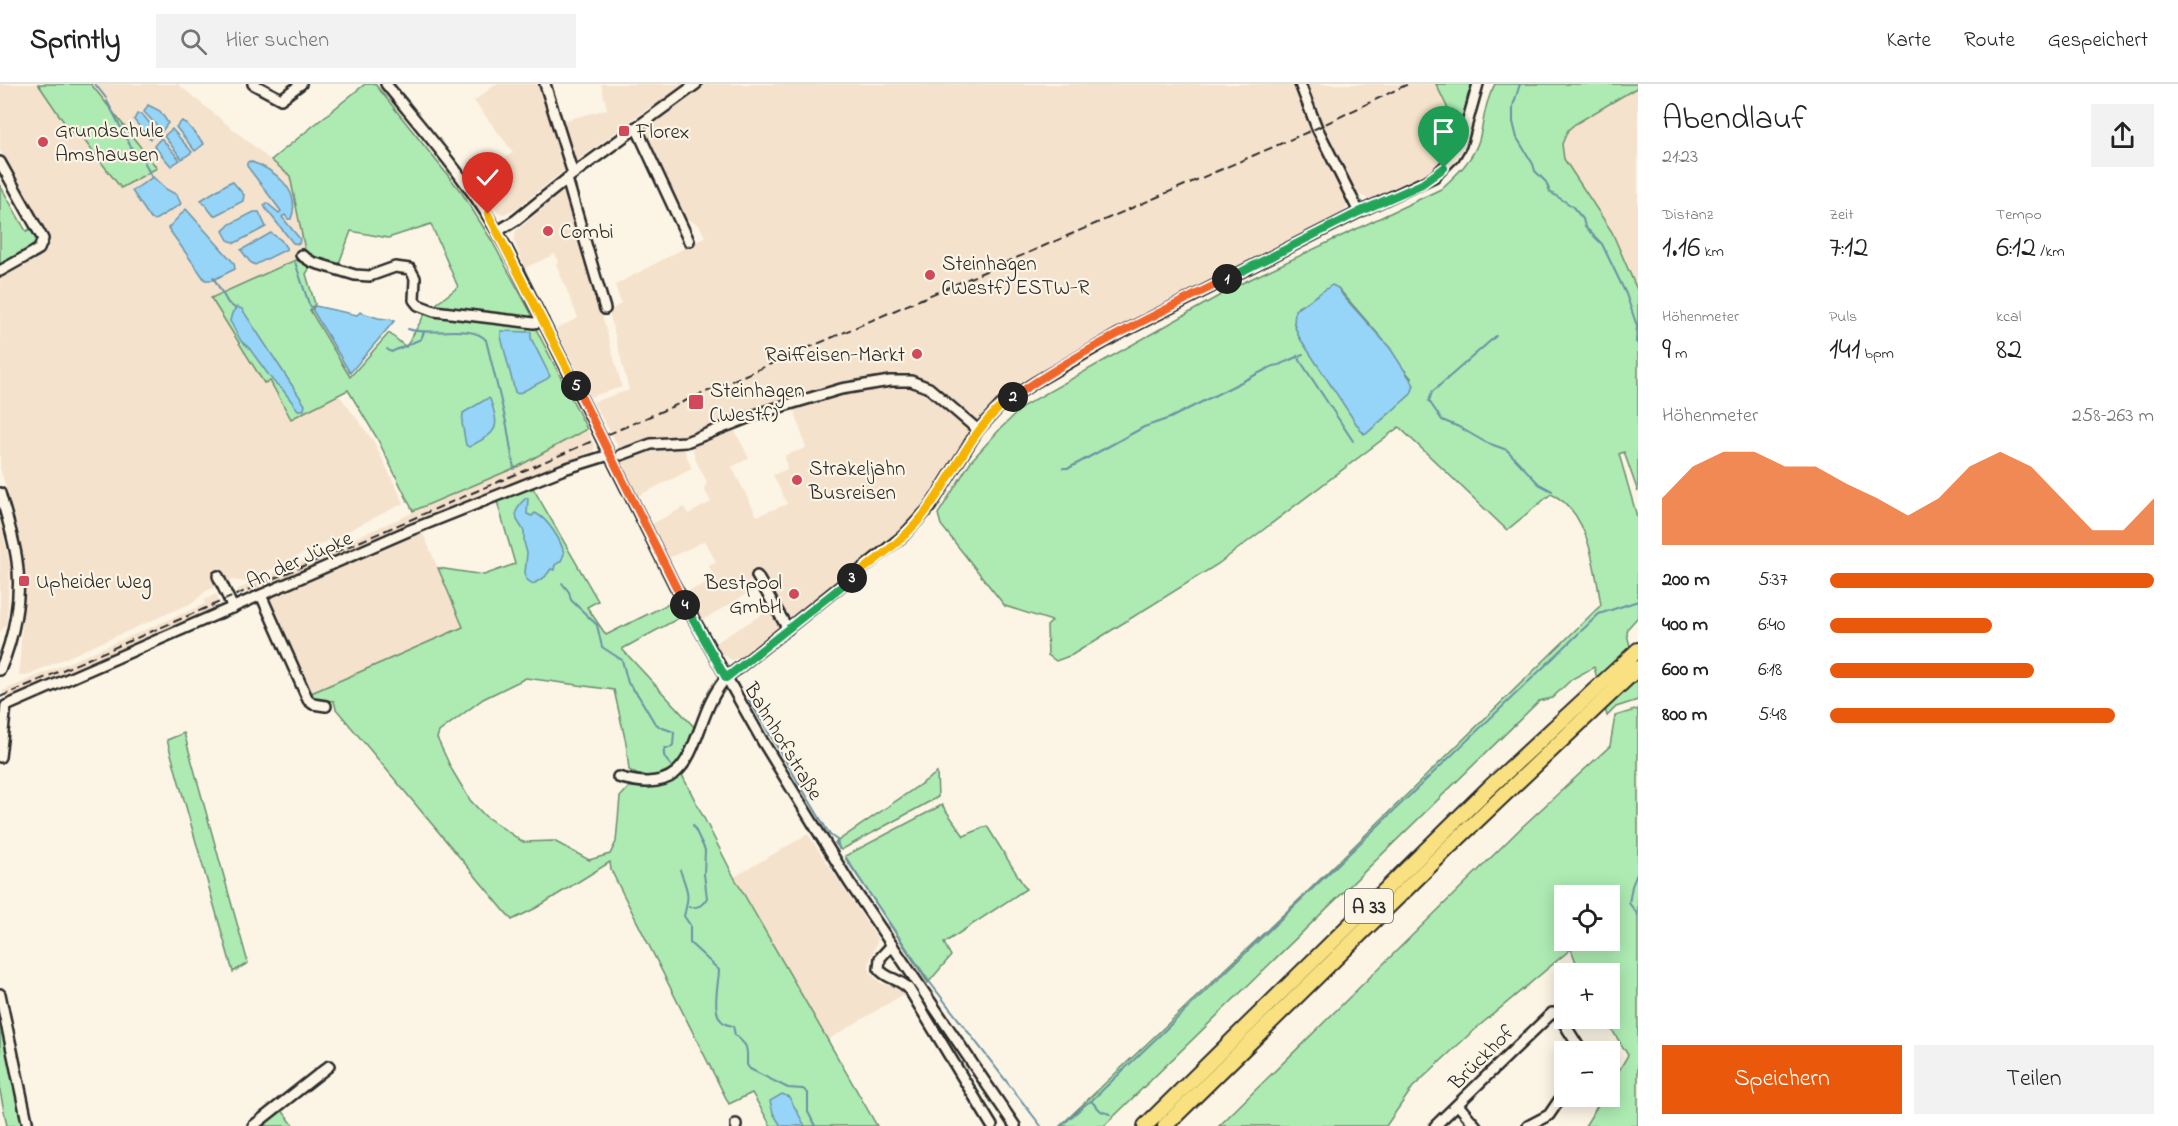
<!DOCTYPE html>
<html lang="de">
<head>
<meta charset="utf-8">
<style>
  body { margin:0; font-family:"Indie Flower",sans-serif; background:#f2f2f2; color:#222; height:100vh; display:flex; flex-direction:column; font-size:22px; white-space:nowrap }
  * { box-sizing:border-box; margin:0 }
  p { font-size:20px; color:#767676 }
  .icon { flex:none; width:33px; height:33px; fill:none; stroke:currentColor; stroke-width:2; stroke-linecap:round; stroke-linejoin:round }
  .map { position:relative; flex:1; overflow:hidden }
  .panel { display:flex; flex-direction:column; background:#fff; width:540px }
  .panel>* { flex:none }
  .controls { position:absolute; left:1554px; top:801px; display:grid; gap:12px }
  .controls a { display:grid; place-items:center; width:66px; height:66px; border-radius:0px; background:#fff; box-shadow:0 3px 15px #0003; font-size:30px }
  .pin { position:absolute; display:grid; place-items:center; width:51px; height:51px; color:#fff; margin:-62px -26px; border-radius:50% 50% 50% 0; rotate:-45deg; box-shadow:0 0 6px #0007 }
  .pin .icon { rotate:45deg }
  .km { position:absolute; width:30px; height:30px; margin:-15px; border-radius:50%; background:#222; color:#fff; font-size:16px; line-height:30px; text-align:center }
  .round { display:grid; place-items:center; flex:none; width:63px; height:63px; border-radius:0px; background:#f2f2f2 }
  .headline { display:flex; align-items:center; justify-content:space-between; height:102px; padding:0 24px }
  h1 { font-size:33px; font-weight:600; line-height:45px }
  .figures { display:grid; grid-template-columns:repeat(3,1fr); gap:9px; height:102px; padding:6px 24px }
  .figures div { display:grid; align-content:center }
  .figures b { font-size:30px; font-weight:600 }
  .figures small { font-size:16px; font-weight:400 }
  .figures p { font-size:16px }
  .chart { height:168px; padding:12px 24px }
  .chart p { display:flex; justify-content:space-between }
  .chart svg { width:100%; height:108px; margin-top:6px; fill:#ea580c; opacity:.7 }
  .button { display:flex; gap:12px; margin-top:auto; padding:12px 24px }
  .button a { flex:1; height:69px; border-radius:0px; background:#ea580c; color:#fff; font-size:24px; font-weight:600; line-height:69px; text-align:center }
  .button a+a { background:#f2f2f2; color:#222 }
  ul { padding:0 24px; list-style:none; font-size:20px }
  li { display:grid; grid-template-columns:96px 72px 1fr; align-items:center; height:45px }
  li i { height:15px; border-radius:8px; background:#ea580c }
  header { display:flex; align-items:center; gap:36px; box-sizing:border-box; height:84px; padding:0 30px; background:#fff; border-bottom:2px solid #e0e0e0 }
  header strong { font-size:28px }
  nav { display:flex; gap:33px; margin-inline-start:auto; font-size:21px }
  .search { width:420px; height:54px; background:#f2f2f2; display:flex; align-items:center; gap:15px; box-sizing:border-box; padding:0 21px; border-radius:0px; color:#767676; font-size:22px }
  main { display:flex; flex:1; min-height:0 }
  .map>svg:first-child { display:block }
</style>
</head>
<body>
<header>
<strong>Sprintly</strong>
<div class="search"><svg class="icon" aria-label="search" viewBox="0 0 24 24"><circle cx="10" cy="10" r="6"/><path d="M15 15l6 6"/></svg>Hier suchen</div>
<nav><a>Karte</a><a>Route</a><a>Gespeichert</a></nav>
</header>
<main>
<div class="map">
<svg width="1638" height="1042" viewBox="0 0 1638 1042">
  <rect width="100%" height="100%" fill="#fcf5e5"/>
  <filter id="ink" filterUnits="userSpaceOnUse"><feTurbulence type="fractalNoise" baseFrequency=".0167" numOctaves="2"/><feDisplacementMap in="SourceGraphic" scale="12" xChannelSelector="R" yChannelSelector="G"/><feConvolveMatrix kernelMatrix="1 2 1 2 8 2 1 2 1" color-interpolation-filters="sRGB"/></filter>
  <g filter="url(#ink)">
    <g fill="#f5e2cd" fill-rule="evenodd">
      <polygon points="0,0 38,0 72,49 77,47 121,104 157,84 91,0 178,0 290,92 305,166 300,174 211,214 264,299 270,296 291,335 339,311 373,356 404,419 246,498 232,496 206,507 194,518 25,592 19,592 25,485 17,441 0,384 0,194 45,168 48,164 50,157 49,152 0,66"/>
      <polygon points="496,0 540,0 566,85 517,124 504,130 497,128 473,96 513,68 474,17"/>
      <polygon points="601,0 684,0 653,23 650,23 573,80 558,38 607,25"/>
      <path d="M 707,0 L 1436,0 L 1460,50 L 1455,65 L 1444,78 L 1421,96 L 1370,118 L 1368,115 L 1358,110 L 1346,117 L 1347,123 L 1342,131 L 1135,235 L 1032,294 L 997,319 L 963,359 L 926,417 L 905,443 L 790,535 L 785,534 L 780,538 L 779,544 L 742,573 L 732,576 L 722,570 L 715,559 L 771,525 L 758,499 L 748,497 L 750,508 L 701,537 L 686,508 L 715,495 L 709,482 L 716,478 L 705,457 L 669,474 L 652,440 L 684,423 L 688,430 L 711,418 L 704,405 L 707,398 L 696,377 L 692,362 L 684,365 L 692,385 L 638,412 L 624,384 L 617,360 L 593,318 L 629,306 L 609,228 L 621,219 L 615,201 L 705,153 L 699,141 L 682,133 L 644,48 ZM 794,325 L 806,364 L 785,371 L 787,385 L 773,391 L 787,420 L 757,432 L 732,383 L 749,374 L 734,345 Z"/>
      <polygon points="1638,3 1638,208 1612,148 1564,75 1562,60 1568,46 1575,40"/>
      <polygon points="563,107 569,111 622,303 590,313 556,245 578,234 556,180 559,178 555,170 525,184 514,157 516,147"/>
      <polygon points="587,345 595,363 593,367 417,438 258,508 249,510 236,506 519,382"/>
      <polygon points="0,436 10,481 7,535 6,541 0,549"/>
      <polygon points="422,447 463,543 309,610 267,514"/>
      <polygon points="216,510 218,514 216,525 12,613 7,612 2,607 205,520 204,516"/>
      <polygon points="808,750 878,856 870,876 869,883 871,890 881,899 896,903 904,910 826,957 734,793"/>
    </g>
    <g fill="#adebb2" stroke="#6c8b6e" stroke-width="1.5" fill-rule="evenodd">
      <polygon points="38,0 91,0 157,84 121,104 77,47 72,50"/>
      <path d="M 365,0 L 375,0 L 462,109 L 492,157 L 532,231 L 528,236 L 535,243 L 587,345 L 519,382 L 413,427 L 377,354 L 348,306 L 291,335 L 270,297 L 264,299 L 211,214 L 300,174 L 305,166 L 290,92 L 271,76 ZM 431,140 L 458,203 L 426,228 L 406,263 L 389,249 L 350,293 L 310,226 L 315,220 L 306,190 L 314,177 L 337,185 L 351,147 L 388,154 Z"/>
      <polygon points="1436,0 1472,0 1468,10 1460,50"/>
      <path d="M 1495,0 L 1638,0 L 1638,3 L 1575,40 L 1568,46 L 1562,60 L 1564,75 L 1612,148 L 1638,208 L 1638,408 L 1624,368 L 1619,370 L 1638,436 L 1638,533 L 1628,544 L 1627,550 L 1638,595 L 1638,616 L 1616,623 L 1607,632 L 1594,583 L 1572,595 L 1552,614 L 1539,617 L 1104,1042 L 1060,1042 L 1304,811 L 1601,521 C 1595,486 1589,426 1551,410 L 1507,446 L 1399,343 L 1218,480 L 1072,571 L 1056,577 L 1048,571 L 1047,542 L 1052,537 L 1005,522 L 941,441 L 938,430 L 971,377 L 1001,344 L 1025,321 L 1240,200 L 1441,105 C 1456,91 1473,76 1479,56 C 1484,37 1485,17 1495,0 ZM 1338,204 L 1390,264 L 1396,276 L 1412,295 L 1390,329 L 1364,350 L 1299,253 L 1294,240 L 1298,223 Z"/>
      <polygon points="0,101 26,147 34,144 38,156 32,166 0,182"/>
      <path d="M 533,404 L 598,517 L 587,523 L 606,551 L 674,517 L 681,533 L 622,565 L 695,644 L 677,682 L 668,690 L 645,695 L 629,686 L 626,659 L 614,606 L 526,594 L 483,615 L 439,648 L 437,654 L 452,686 L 470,716 L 485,732 L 523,758 L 554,757 L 589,776 L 610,770 L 616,758 L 620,713 L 631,701 C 651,701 665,702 681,689 L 734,793 L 877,1042 L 771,1042 L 752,1009 L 729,1020 L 611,786 L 610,778 L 536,824 L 512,836 L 336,625 L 334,617 L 317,616 L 309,610 L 463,543 L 438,484 L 484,491 L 515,480 L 497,417 Z"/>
      <path d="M 1638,625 L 1638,1042 L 1585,1042 L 1603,1013 L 1610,1012 L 1610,1002 L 1628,971 L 1605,935 L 1610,934 L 1610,890 L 1580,889 L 1571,865 L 1473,947 L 1413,1003 L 1386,1042 L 1219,1042 L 1523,742 L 1610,662 L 1615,632 ZM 1564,812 L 1610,812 L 1610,856 L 1564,856 Z"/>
      <polygon points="184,649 248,879 233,888 167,656"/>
      <polygon points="937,689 938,713 841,766 835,759"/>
      <polygon points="942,721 964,752 987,742 1026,805 944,859 951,872 928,899 845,772"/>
      <polygon points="0,937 22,1042 7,1042 0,1007"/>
      <polygon points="281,1025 294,1042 260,1042"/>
    </g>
    <g fill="#96d5f7" stroke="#6b91a5" stroke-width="1.5">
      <polygon points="148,21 160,27 168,39 162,47 144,28"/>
      <polygon points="137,30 142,30 157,48 150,55 134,36"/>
      <polygon points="182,37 187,40 204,60 195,67 176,43"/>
      <polygon points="172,45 192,68 182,75 164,52"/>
      <polygon points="161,54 180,76 171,82 154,62"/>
      <path d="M 249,77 C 274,85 302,106 291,135 L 288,135 L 285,131 L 282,133 L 300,155 L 299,160 L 293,159 L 266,125 L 264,121 L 267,119 L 279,129 L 281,127 L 247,82 L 247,79 Z"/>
      <polygon points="153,93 166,105 177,111 181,120 155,136 151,135 132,107"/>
      <polygon points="230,98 233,98 244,111 243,117 214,132 201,116"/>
      <polygon points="186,125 234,179 235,185 213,196 205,196 168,144"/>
      <polygon points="254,128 259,128 266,143 235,159 228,156 223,147 230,140"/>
      <polygon points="271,149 281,156 287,165 255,181 250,178 241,166"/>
      <polygon points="1332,201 1338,204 1344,213 1390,264 1414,301 1411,310 1366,350 1361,347 1299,253 1294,240 1295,226 1298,224"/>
      <polygon points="315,222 357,231 360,228 378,234 395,236 350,289 312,225"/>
      <polygon points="237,223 242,225 305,321 304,326 298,326 283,306 273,297 249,264 241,257 230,237 232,229"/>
      <polygon points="501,247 531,248 531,254 550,292 547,295 518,310 515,308 501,253"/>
      <path d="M 488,314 L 490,315 C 501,346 497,348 469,363 L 466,361 L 462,339 L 463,329 Z"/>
      <path d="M 526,414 L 528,414 L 527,430 L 532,432 L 535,429 C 547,434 562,457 564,470 L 561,477 L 555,481 L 554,486 L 551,485 L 545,493 L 533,500 L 526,495 L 525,489 L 527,469 L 524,458 L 524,447 L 517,436 L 516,428 L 520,420 Z"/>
      <polygon points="782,1010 789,1013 805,1042 781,1042 773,1029 770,1017"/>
    </g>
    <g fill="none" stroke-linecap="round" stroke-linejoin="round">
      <g stroke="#6b91a5" stroke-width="2">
        <polyline points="95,0 106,14"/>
        <polyline points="1520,0 1513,22 1513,38 1517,54 1533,80 1535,87 1546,98 1550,108 1572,122 1583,135 1585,143 1602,160 1626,210 1637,242 1636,258 1638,260"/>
        <polyline points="107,17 132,65 144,77 152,94"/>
        <polyline points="295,178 309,220 313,225"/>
        <polyline points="213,193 228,219 235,224"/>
        <path d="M 408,245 C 428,253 472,239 486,256 L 507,342 L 514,385"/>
        <polyline points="1496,252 1432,308 1429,317 1442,336 1459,343 1485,358 1507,366 1539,400 1552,407"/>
        <polyline points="387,265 391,268 421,255 424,248"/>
        <polyline points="1297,272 1353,357"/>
        <polyline points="1063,384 1069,384 1144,343 1170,334 1273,282 1279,281 1303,270"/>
        <path d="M 562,499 L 569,508 L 571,516 L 597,541 L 602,563 L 622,576 L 628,599 L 638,611 L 654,638 L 660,643 L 674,648 L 673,661 L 670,664 L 665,664 C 661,672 667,676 672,683"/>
        <polyline points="749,616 830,751 837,756 839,765"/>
        <polyline points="846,775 928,896 1041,1042"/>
        <path d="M 680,786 C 688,808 690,809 684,832 L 690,841 L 690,859 L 719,886 C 719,899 710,930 724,939 C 726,941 730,941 733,942 L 735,951 C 749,963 747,963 747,981 L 750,985 L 788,1004 L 803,1005 L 808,1009 L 808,1028 L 815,1042"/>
        <polyline points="1638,787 1632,802 1629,819 1638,831"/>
        <path d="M 689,823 C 698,824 702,822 707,814 L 704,790 L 705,766 L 693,741"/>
        <polyline points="1091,1017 1101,1027 1110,1030"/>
        <polyline points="1061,1042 1086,1020 1091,1017 1599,530 1638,517"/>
      </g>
      <g stroke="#2b2b2b" stroke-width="14">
        <g id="minor">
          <polyline points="253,0 281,15 301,0"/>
          <path d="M 386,0 C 429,53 475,104 507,165 L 674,500 L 763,658 L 849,798 L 1015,1042"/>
          <polyline points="545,0 573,90"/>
          <polyline points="1300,0 1317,44 1359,128"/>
          <polyline points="636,43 689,157"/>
          <polyline points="0,78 43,155 39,165 34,168 0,187"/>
          <polyline points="567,95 605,225"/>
          <polyline points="498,147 516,136 573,90 696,0"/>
          <polyline points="301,171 312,178 355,191 370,192 395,183 410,185 415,194 414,216 418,221 434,227 534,239 543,237"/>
          <polyline points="621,371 651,360 686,358 763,328 841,305 890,297 911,297 929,304 978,346"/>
          <path d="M 0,409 C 6,431 14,454 17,477 C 22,512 14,554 0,586"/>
          <polyline points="218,492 233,524"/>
          <polyline points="757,492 788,545"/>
          <polyline points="261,511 308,616 313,620 326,622"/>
          <polyline points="6,622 408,447 564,385 609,371"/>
          <polyline points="0,673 6,622"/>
          <path d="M 618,693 C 704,719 687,638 726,594 L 903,452 L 930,423 L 978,346 L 1001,321 L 1034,299 L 1117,251 L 1359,128 L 1434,93 L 1454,73 L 1461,61 L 1478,0"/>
          <path d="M 892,861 L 880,874 L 879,885 C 886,895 899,894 909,905 L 992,1042"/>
          <polyline points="0,910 28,1042"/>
          <polyline points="1458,1021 1476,1042"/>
          <polyline points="736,1040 736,1042"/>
          <polyline points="253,1042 329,982"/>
          <polyline points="1435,1042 1552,929 1558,930 1582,968"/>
          <polyline points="1528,1042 1549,1031 1564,1009"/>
        </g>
      </g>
      <g stroke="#2b2b2b" stroke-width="18">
        <g id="highway">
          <polyline points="1145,1042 1489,704 1638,566"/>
          <polyline points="1165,1042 1448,764 1638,584"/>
        </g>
      </g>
      <use href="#minor" stroke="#fcf5e5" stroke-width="9"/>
      <use href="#highway" stroke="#f9e181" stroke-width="14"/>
      <polyline stroke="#2b2b2b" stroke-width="2" stroke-dasharray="9 4.5" stroke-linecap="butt" points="0,613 1317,44 1408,0"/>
    </g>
  </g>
  <g fill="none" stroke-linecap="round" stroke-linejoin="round" filter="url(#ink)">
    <g stroke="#fff" stroke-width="12">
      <polyline id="split-1" points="1227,195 1359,128 1422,100 1444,84"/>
    </g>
    <g stroke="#fff" stroke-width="12">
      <path id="split-2" d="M 1013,313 C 1080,267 1154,231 1227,195"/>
    </g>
    <g stroke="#fff" stroke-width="12">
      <path id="split-3" d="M 852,494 C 880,473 910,451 930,422 C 957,385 974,340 1013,313"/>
    </g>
    <g stroke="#fff" stroke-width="12">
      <polyline id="split-4" points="685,521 726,594 852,494"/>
    </g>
    <g stroke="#fff" stroke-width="12">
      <polyline id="split-5" points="576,302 685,521"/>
    </g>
    <g stroke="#fff" stroke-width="12">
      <polyline id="split-6" points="488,130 576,302"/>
    </g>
    <use href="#split-1" stroke="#22a559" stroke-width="8"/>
    <use href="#split-2" stroke="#f0652b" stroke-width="8"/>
    <use href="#split-3" stroke="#f5b400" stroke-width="8"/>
    <use href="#split-4" stroke="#22a559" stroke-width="8"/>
    <use href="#split-5" stroke="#f0652b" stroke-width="8"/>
    <use href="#split-6" stroke="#f5b400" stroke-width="8"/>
  </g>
  <g fill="#d1495b" stroke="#fcf5e5" stroke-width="2">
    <rect x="618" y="41" width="12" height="12" rx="3"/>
    <circle cx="43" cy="58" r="6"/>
    <circle cx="548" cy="147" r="6"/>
    <circle cx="930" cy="191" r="6"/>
    <circle cx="917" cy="270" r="6"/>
    <rect x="688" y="310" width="16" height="16" rx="3"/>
    <circle cx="797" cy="396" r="6"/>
    <rect x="18" y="491" width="12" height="12" rx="3"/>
    <circle cx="794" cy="510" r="6"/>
  </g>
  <g text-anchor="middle" stroke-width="4.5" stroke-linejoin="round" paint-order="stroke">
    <rect fill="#fcf5e5" stroke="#6a6863" stroke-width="1.5" x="1345" y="805" width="48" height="34" rx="4.5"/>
    <g font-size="20" font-weight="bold" fill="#2b2b2b">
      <text x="1369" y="829">A 33</text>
    </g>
    <g font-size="21" fill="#2b2b2b" stroke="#fcf5e5" text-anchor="start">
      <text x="55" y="53">Grundschule<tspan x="55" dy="24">Amshausen</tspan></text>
      <text x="636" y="54">Florex</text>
      <text x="560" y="154">Combi</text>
      <text x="942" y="186">Steinhagen<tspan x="942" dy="24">(Westf) ESTW-R</tspan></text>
      <text x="905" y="277" text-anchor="end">Raiffeisen-Markt</text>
      <text x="710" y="313">Steinhagen<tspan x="710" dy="24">(Westf)</tspan></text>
      <text x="809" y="391">Strakeljahn<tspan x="809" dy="24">Busreisen</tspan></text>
      <text x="36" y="504">Upheider Weg</text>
      <text x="782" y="505" text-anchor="end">Bestpool<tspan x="782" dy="24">GmbH</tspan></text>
    </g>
    <g font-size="21" fill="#2b2b2b" stroke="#fcf5e5">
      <text transform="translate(299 475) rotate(-24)" y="7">An der Jüpke</text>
      <text transform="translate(784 657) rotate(59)" y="7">Bahnhofstraße</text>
      <text transform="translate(1481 973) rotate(-45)" y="7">Brückhof</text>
    </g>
  </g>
</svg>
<div class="controls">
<a><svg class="icon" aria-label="locate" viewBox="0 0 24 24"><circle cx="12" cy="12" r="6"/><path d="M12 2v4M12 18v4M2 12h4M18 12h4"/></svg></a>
<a>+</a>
<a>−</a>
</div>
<div class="pin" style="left:1444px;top:84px;background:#1e9e55"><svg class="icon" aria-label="arrive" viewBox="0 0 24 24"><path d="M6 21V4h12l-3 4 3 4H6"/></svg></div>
<div class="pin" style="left:488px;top:130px;background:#d93025"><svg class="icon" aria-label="check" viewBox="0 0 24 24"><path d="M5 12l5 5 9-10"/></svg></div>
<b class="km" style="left:1227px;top:195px">1</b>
<b class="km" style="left:1013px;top:313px">2</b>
<b class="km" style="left:852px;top:494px">3</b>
<b class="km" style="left:685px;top:521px">4</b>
<b class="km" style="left:576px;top:302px">5</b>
</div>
<section class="panel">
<div class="headline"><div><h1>Abendlauf</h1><p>21:23</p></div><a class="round"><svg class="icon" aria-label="share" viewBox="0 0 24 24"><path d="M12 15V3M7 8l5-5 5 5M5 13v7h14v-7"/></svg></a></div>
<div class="figures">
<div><p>Distanz</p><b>1.16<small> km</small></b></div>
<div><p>Zeit</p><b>7:12</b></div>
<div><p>Tempo</p><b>6:12<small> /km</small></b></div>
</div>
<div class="figures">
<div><p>Höhenmeter</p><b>9<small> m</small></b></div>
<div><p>Puls</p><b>141<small> bpm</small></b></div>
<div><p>kcal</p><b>82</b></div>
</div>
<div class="chart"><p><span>Höhenmeter</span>258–263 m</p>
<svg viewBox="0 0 160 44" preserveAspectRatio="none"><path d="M0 44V25L10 12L20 6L30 6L40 12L50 12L60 19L70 25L80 32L90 25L100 12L110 6L120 12L130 25L140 38L150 38L160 25V44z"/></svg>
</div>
<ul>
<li><b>200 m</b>5:37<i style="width:100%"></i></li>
<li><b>400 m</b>6:40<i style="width:50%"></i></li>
<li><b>600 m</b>6:18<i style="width:63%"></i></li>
<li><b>800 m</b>5:48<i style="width:88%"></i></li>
</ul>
<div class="button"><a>Speichern</a><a>Teilen</a></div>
</section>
</main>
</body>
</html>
